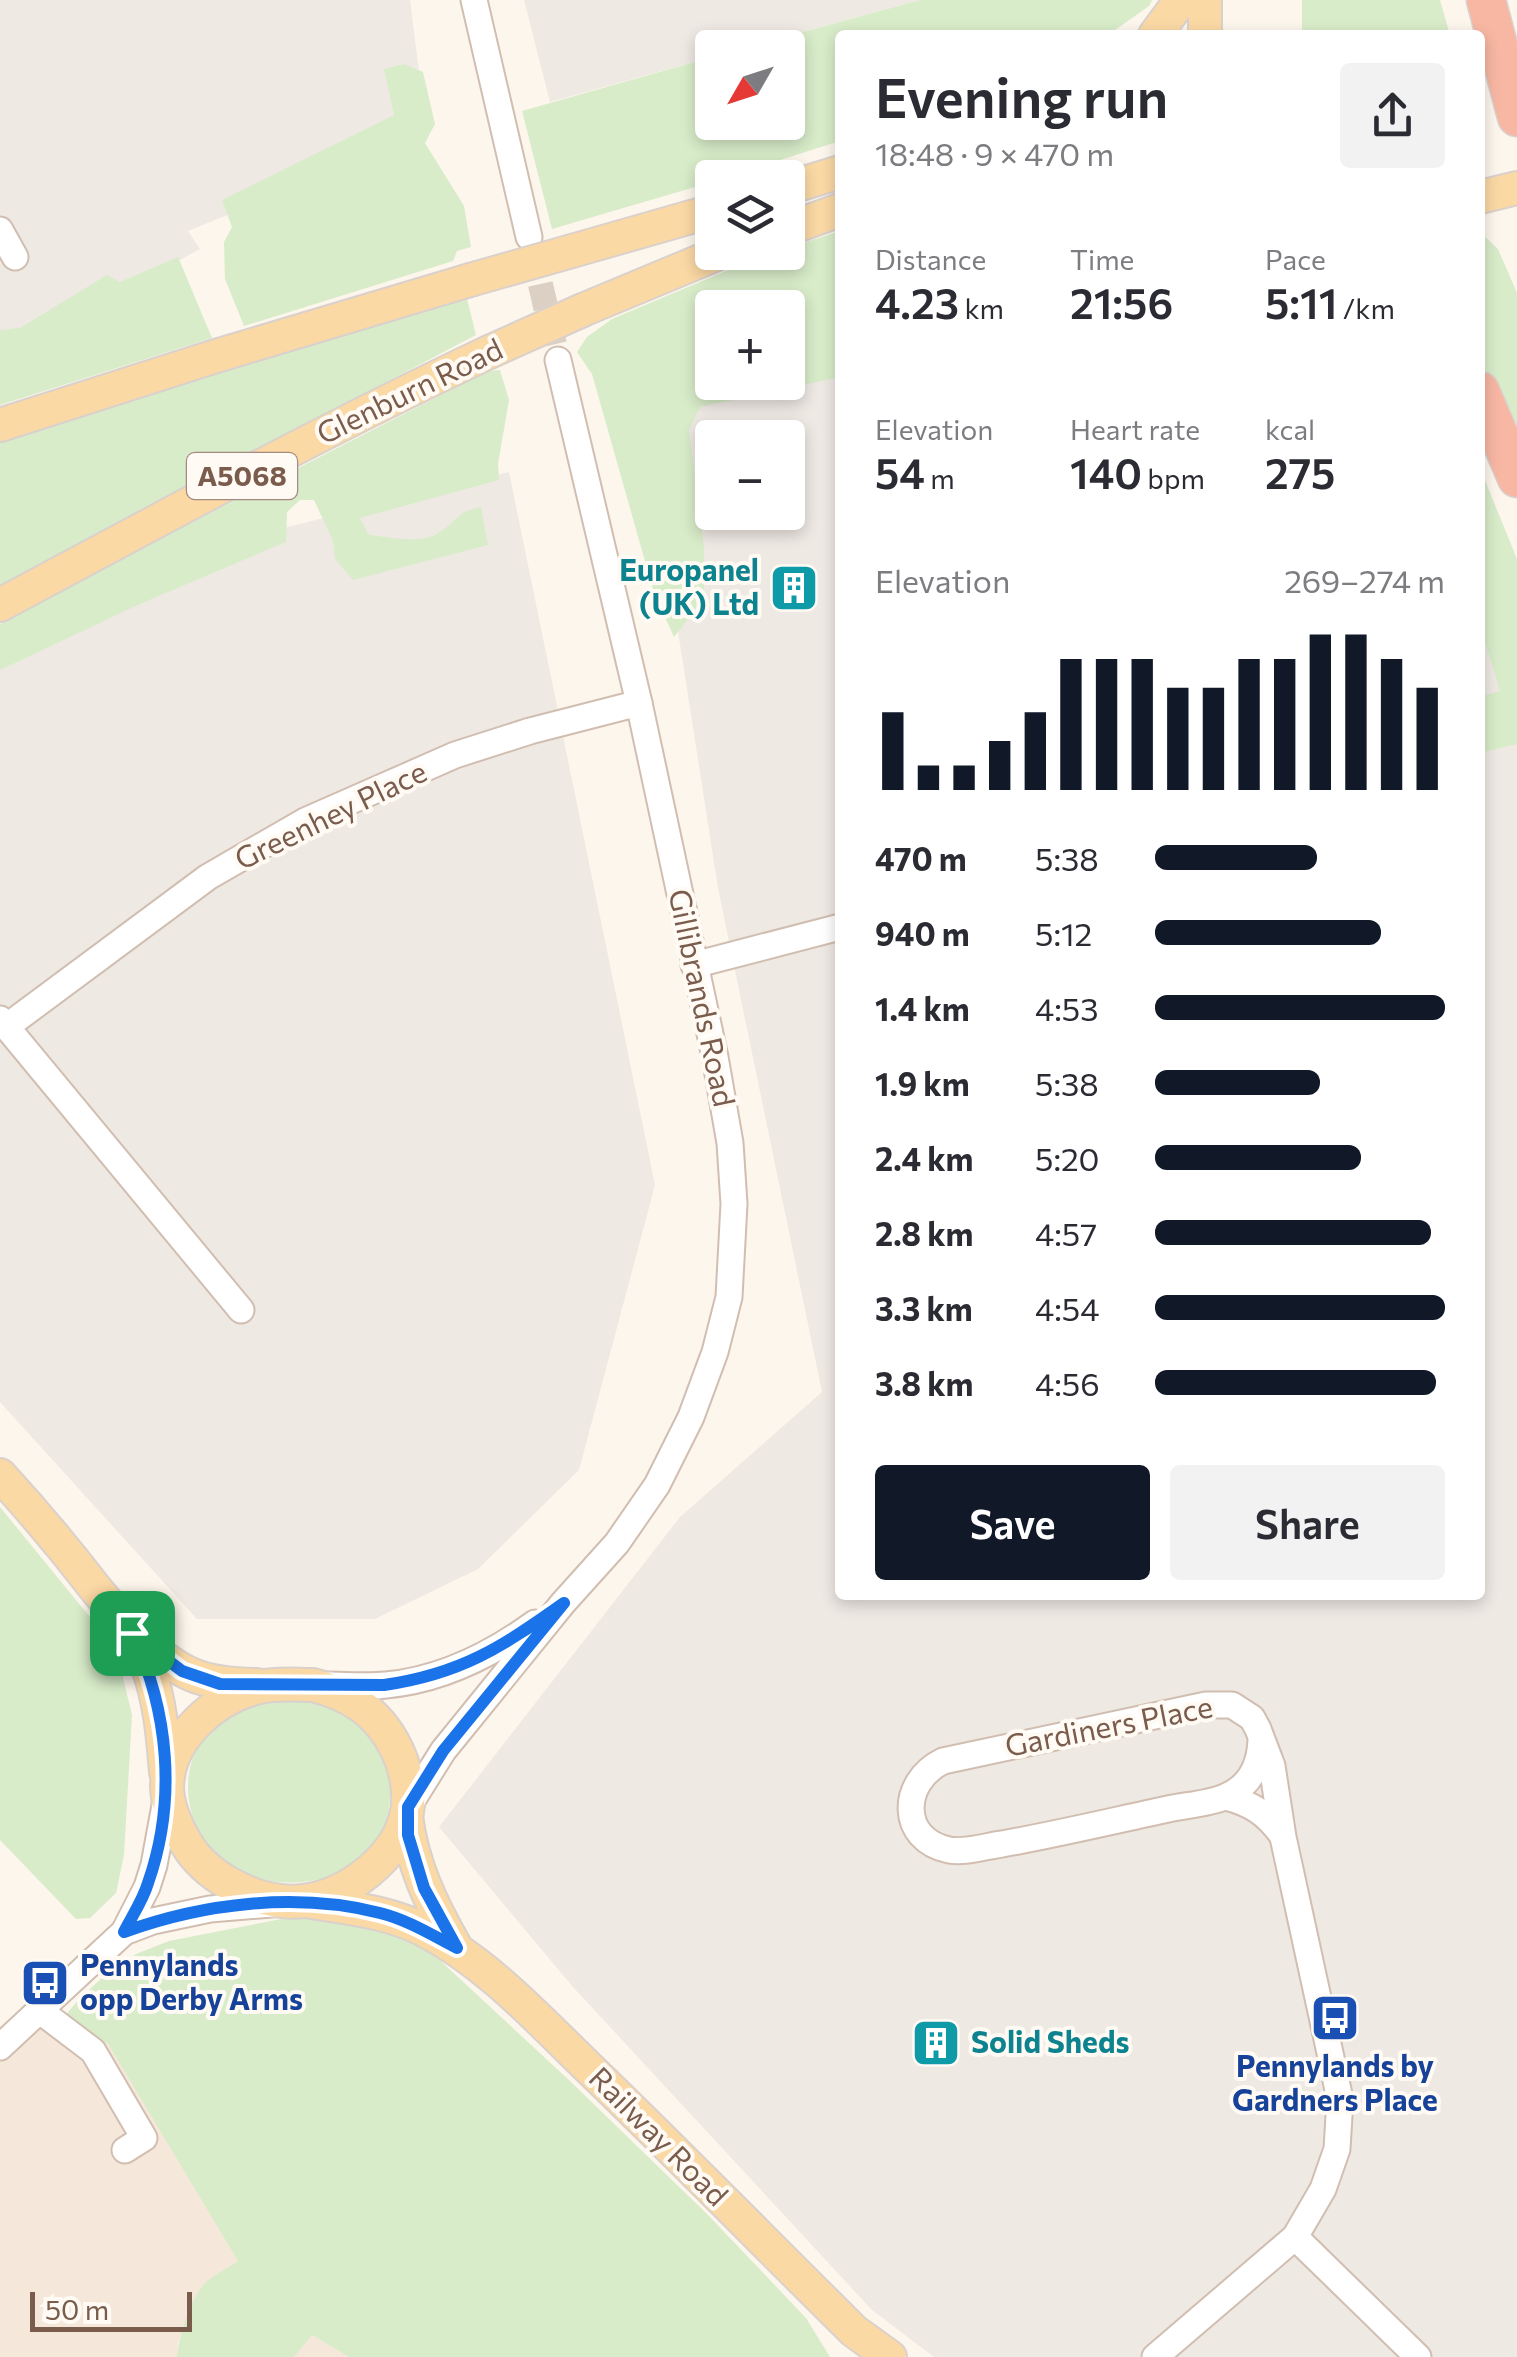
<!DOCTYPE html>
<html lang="en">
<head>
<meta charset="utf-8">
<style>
  body { margin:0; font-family:Commissioner,sans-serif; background:#f2f2f3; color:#2b2b33; height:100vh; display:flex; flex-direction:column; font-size:38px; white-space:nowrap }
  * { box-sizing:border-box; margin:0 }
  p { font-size:32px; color:#7c7c81 }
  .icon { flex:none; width:55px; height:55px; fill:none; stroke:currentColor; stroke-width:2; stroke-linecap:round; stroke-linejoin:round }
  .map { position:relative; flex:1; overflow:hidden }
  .panel { position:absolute; left:835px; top:30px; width:650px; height:1570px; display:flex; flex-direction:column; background:#fff; border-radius:10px; box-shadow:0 5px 15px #0003 }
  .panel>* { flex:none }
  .needle { width:65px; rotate:231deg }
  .fabs { position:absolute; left:695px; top:30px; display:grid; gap:20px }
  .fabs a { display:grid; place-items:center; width:110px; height:110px; border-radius:10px; background:#fff; box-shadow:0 5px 15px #0003; font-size:50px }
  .scale { position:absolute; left:30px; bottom:25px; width:162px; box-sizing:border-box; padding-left:10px; border:5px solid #7a5c4d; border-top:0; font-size:28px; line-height:35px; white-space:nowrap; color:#7a5c4d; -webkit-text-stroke:8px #fffaf3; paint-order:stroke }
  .pin { position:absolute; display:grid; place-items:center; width:85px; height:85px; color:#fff; margin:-42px; border-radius:20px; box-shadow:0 5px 15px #0006 }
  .round { display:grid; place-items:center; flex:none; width:105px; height:105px; border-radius:10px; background:#f2f2f3 }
  .head { display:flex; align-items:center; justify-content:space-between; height:170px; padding:0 40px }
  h1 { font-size:55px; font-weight:600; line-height:75px }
  .figures { display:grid; grid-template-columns:repeat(3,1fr); gap:15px; height:170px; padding:10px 40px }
  .figures div { display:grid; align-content:center }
  .figures b { font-size:42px; font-weight:600 }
  .figures small { font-size:28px; font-weight:400 }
  .figures p { font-size:28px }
  .chart { height:280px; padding:20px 40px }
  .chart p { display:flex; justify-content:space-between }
  .chart svg { width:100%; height:180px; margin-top:10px; stroke:#111827; stroke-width:6 }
  .primary-button { display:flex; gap:20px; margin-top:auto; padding:20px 40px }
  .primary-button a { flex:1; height:115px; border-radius:10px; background:#111827; color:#fff; font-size:40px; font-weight:600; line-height:115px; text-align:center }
  .primary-button a+a { background:#f2f2f3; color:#2b2b33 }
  ul { padding:0 40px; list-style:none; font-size:32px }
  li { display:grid; grid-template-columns:160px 120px 1fr; align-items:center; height:75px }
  li i { height:25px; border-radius:12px; background:#111827 }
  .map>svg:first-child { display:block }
</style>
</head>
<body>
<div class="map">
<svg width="1517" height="2357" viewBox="0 0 1517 2357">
  <rect width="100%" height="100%" fill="#fdf6ec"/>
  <g fill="#f5e8da">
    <polygon points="37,2014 107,2041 239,2261 210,2279 178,2342 177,2357 0,2357 0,2048"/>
    <polygon points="312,2335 349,2357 294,2357"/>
  </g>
  <g fill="#efe9e4" fill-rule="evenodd">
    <polygon points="0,0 410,0 427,134 188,231 200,249 58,327 0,350"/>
    <polygon points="524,0 920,0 748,47 712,48 712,57 550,102"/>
    <path d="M 840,326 L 840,1595 L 1480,1595 L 1480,573 L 1517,673 L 1517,2357 L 934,2357 L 872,2310 L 573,1987 L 439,1827 L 680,1517 L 822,1392 L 718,888 L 638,375 L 712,382 L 788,382 ZM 712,438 L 788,438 L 788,512 L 712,512 Z"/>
    <polygon points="509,472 655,1185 579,1470 478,1569 375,1619 197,1619 0,1402 0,649 219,544"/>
  </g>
  <g fill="#d8ecc9" fill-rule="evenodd">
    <polygon points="920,0 1152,0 1149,6 1108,35 840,35 840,141 726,177 712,178 712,182 552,229 522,111 712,57 712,122 788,122 788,48 748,47"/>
    <polygon points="1302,0 1440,0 1450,35 1302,35"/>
    <polygon points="404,64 423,72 435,124 425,143 464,206 471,247 457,251 453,261 244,326 225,279 224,242 232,227 222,200 394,115 384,69"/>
    <path d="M 840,231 L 840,377 L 700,407 L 689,430 L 704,547 L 704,593 L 693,613 L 674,637 L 654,593 L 592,374 L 577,352 L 587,337 L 612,319 L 752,260 L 775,253 L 788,252 L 788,248 ZM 712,308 L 788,308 L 788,382 L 712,382 Z"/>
    <polygon points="1480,232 1498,249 1517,293 1517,453 1480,367"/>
    <polygon points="178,257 212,338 0,405 0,330 20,328 107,275 120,282"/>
    <polygon points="465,291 476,335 0,585 0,436"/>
    <path d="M 500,370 L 509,400 L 498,464 L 499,480 L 360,518 L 369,535 C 391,537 421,545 440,532 C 459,519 456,512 481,507 L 488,545 L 353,580 L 335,559 L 333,541 L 314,500 L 300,500 L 287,512 L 286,542 L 140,604 L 0,670 L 0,624 L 173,532 L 488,371 Z"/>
    <polygon points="1480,468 1517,559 1517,744 1480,753 1480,697 1500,691 1480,625"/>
    <polygon points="0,1507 116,1649 132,1715 124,1855 116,1893 90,1918 76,1919 0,1840"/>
    <path d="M 278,1701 C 298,1702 320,1701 338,1710 C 416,1751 405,1864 316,1880 C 172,1907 136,1713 278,1701 Z"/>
    <path d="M 317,1912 L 400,1936 L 431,1952 L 571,2082 L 708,2215 L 806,2318 L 830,2357 L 349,2357 L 312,2335 L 294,2357 L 177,2357 C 178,2338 191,2297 205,2283 C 215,2274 228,2268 238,2261 L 107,2042 L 93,2051 L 64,2017 L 79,1999 L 103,1977 L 136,1954 L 169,1941 Z"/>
  </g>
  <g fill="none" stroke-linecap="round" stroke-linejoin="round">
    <polyline stroke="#dcd0c4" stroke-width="25" stroke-dasharray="25 12" stroke-linecap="butt" points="532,248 558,360"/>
    <g stroke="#d1beb0" stroke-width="29">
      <g id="minor">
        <polyline points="474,0 529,237"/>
        <polyline points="0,230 15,257"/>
        <polyline points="694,965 840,927"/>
        <polyline points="0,1019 241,1310"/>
        <polyline points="6,1027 208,877 305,821 455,755 530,731 639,703"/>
        <path d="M 324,1685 C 345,1685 366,1687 386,1685 C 441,1680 491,1655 535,1623"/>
        <path d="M 1226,1797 C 1252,1804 1266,1813 1282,1835"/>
        <polyline points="408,1807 443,1751 563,1603 617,1543 657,1485 691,1417 715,1352 729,1297 734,1204 730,1143 715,1057 639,703 558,360"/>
        <polyline points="124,1932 147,1887 154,1865 166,1800"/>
        <polyline points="39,2010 93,2051 144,2138 125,2150"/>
        <polyline points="0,2047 124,1932 153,1921 210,1909 272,1904"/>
        <polyline points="1295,2237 1418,2357"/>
        <path d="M 1155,2357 L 1295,2237 L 1323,2189 L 1337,2149 L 1340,2099 L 1283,1837 L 1272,1766 L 1258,1729 L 1252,1718 L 1232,1705 L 1206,1705 L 943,1761 C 900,1782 899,1840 949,1850 C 966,1853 986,1846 1002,1844 C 1058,1834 1112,1821 1168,1809 C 1186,1805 1210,1804 1227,1796 C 1250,1786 1260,1764 1261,1740"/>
      </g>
    </g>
    <g stroke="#dad1cd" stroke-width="36">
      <g id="major">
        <polyline points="1205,0 1205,35"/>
        <polyline points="1155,35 1181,0"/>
        <polyline points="788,188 840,172"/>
        <polyline points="1480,197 1517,188"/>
        <polyline points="788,229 840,210"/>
        <polyline points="572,251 712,211"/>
        <polyline points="585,309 722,252"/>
        <polyline points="0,425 216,356 470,280"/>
        <path d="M 0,605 C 161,519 322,431 487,353"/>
        <path d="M 0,1475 C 33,1511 65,1549 95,1588 C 115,1612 135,1635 147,1665 C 160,1699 163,1736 166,1772"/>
        <path d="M 135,1636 C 183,1673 194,1684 257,1685"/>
        <path d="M 313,1685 C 349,1694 377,1711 395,1746 C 405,1765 411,1791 407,1812 C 398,1858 347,1896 303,1901 C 278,1904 251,1896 230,1884 C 212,1874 196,1860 186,1843 C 176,1827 167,1805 167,1786 C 169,1737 215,1697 260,1687 C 276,1683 296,1685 313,1685 Z"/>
        <path d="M 406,1816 C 412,1864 431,1904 455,1946"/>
        <path d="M 306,1901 C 346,1908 387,1911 424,1930 C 489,1964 540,2021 593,2072 C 681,2157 767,2245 854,2331 L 890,2357"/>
      </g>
    </g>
    <g stroke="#dad1cd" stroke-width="41">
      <g id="highway">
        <polyline points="1486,0 1517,117"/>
        <polyline points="1480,391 1517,478"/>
      </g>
    </g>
    <use href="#minor" stroke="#fff" stroke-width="25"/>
    <use href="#major" stroke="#fbd9a5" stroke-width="32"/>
    <use href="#highway" stroke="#f7b7a3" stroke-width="38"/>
    <g stroke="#dad1cd" stroke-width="36" stroke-linecap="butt">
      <g id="major-bridge">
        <polyline points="470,280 572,251"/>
        <polyline points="487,353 585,309"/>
      </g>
    </g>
    <use href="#major-bridge" stroke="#fbd9a5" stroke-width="32"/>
  </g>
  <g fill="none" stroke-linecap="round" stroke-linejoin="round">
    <g stroke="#fff" stroke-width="20">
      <path id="route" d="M 564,1603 L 443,1751 L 408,1807 L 408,1835 L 424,1888 L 457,1948 C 432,1935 408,1920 380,1913 C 297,1892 204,1903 124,1932 C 132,1916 143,1900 148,1883 C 177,1800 169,1711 132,1633 L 182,1671 L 220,1684 L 384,1685 C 461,1674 502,1647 564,1603 Z"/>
    </g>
    <use href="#route" stroke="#1a73e8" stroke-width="12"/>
  </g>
  <defs>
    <g id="building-square" transform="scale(2.5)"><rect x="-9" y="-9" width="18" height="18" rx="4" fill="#0f9aa8" stroke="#fffaf3"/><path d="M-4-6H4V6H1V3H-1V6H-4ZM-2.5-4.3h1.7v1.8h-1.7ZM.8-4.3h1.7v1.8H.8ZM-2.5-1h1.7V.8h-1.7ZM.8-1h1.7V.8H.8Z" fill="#fff"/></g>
    <g id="bus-square" transform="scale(2.5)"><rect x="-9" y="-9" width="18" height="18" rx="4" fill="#1a4fb4" stroke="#fffaf3"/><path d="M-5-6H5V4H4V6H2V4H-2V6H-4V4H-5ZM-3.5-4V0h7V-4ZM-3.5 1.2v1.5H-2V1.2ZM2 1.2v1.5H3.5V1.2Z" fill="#fff"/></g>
  </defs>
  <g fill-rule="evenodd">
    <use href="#building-square" x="794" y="588"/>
    <use href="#bus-square" x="45" y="1983"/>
    <use href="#bus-square" x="1335" y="2018"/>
    <use href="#building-square" x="936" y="2043"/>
  </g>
  <g text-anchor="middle" stroke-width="8" stroke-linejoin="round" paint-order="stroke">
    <rect fill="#fffaf3" stroke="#a28b7f" stroke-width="2.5" x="187" y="453" width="110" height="46" rx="8"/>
    <g font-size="28" font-weight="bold" fill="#7a5c4d">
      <text x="242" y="486">A5068</text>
    </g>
    <g font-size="30" fill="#7a5c4d" stroke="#fffaf3">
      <text transform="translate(410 392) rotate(-26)" y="10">Glenburn Road</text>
      <text transform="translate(331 816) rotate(-26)" y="10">Greenhey Place</text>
      <text transform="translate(701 998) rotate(78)" y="10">Gillibrands Road</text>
      <text transform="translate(1109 1727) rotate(-11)" y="10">Gardiners Place</text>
      <text transform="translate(658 2137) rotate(45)" y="10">Railway Road</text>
    </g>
    <g font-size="30" font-weight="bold" fill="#0d838f" stroke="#fffaf3" text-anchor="end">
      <text x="759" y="581">Europanel<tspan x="759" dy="34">(UK) Ltd</tspan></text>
      <text x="971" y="2053" text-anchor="start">Solid Sheds</text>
    </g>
    <g font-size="30" font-weight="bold" fill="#164399" stroke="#fffaf3" text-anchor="start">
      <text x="80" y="1976">Pennylands<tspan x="80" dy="34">opp Derby Arms</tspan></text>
      <text x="1335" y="2077" text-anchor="middle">Pennylands by<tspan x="1335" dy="34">Gardners Place</tspan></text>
    </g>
  </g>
</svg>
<div class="fabs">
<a><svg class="needle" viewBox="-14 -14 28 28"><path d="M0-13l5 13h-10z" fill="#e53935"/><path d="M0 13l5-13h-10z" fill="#7c7c81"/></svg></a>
<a><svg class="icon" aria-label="layers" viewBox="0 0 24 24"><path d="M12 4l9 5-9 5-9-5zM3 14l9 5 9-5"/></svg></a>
<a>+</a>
<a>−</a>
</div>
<div class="scale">50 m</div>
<div class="pin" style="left:132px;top:1633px;background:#1e9e55"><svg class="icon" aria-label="arrive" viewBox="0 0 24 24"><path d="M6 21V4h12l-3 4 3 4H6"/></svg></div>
<section class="panel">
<div class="head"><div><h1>Evening run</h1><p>18:48 · 9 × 470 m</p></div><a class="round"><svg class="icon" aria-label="share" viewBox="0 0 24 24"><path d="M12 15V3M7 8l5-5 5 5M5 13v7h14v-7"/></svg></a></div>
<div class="figures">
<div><p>Distance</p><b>4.23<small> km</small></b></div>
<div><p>Time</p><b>21:56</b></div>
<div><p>Pace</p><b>5:11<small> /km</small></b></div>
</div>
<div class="figures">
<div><p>Elevation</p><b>54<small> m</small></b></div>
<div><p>Heart rate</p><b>140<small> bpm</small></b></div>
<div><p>kcal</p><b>275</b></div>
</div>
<div class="chart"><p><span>Elevation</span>269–274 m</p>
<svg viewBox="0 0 160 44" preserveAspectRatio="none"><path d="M5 44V25M15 44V38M25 44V38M35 44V32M45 44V25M55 44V12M65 44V12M75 44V12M85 44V19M95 44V19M105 44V12M115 44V12M125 44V6M135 44V6M145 44V12M155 44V19"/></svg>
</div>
<ul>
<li><b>470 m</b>5:38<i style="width:56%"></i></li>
<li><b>940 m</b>5:12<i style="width:78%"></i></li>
<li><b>1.4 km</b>4:53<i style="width:100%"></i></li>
<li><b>1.9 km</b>5:38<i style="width:57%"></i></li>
<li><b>2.4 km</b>5:20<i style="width:71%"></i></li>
<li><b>2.8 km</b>4:57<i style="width:95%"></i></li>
<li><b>3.3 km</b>4:54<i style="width:100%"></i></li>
<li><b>3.8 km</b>4:56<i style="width:97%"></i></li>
</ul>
<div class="primary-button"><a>Save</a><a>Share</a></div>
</section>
</div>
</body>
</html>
